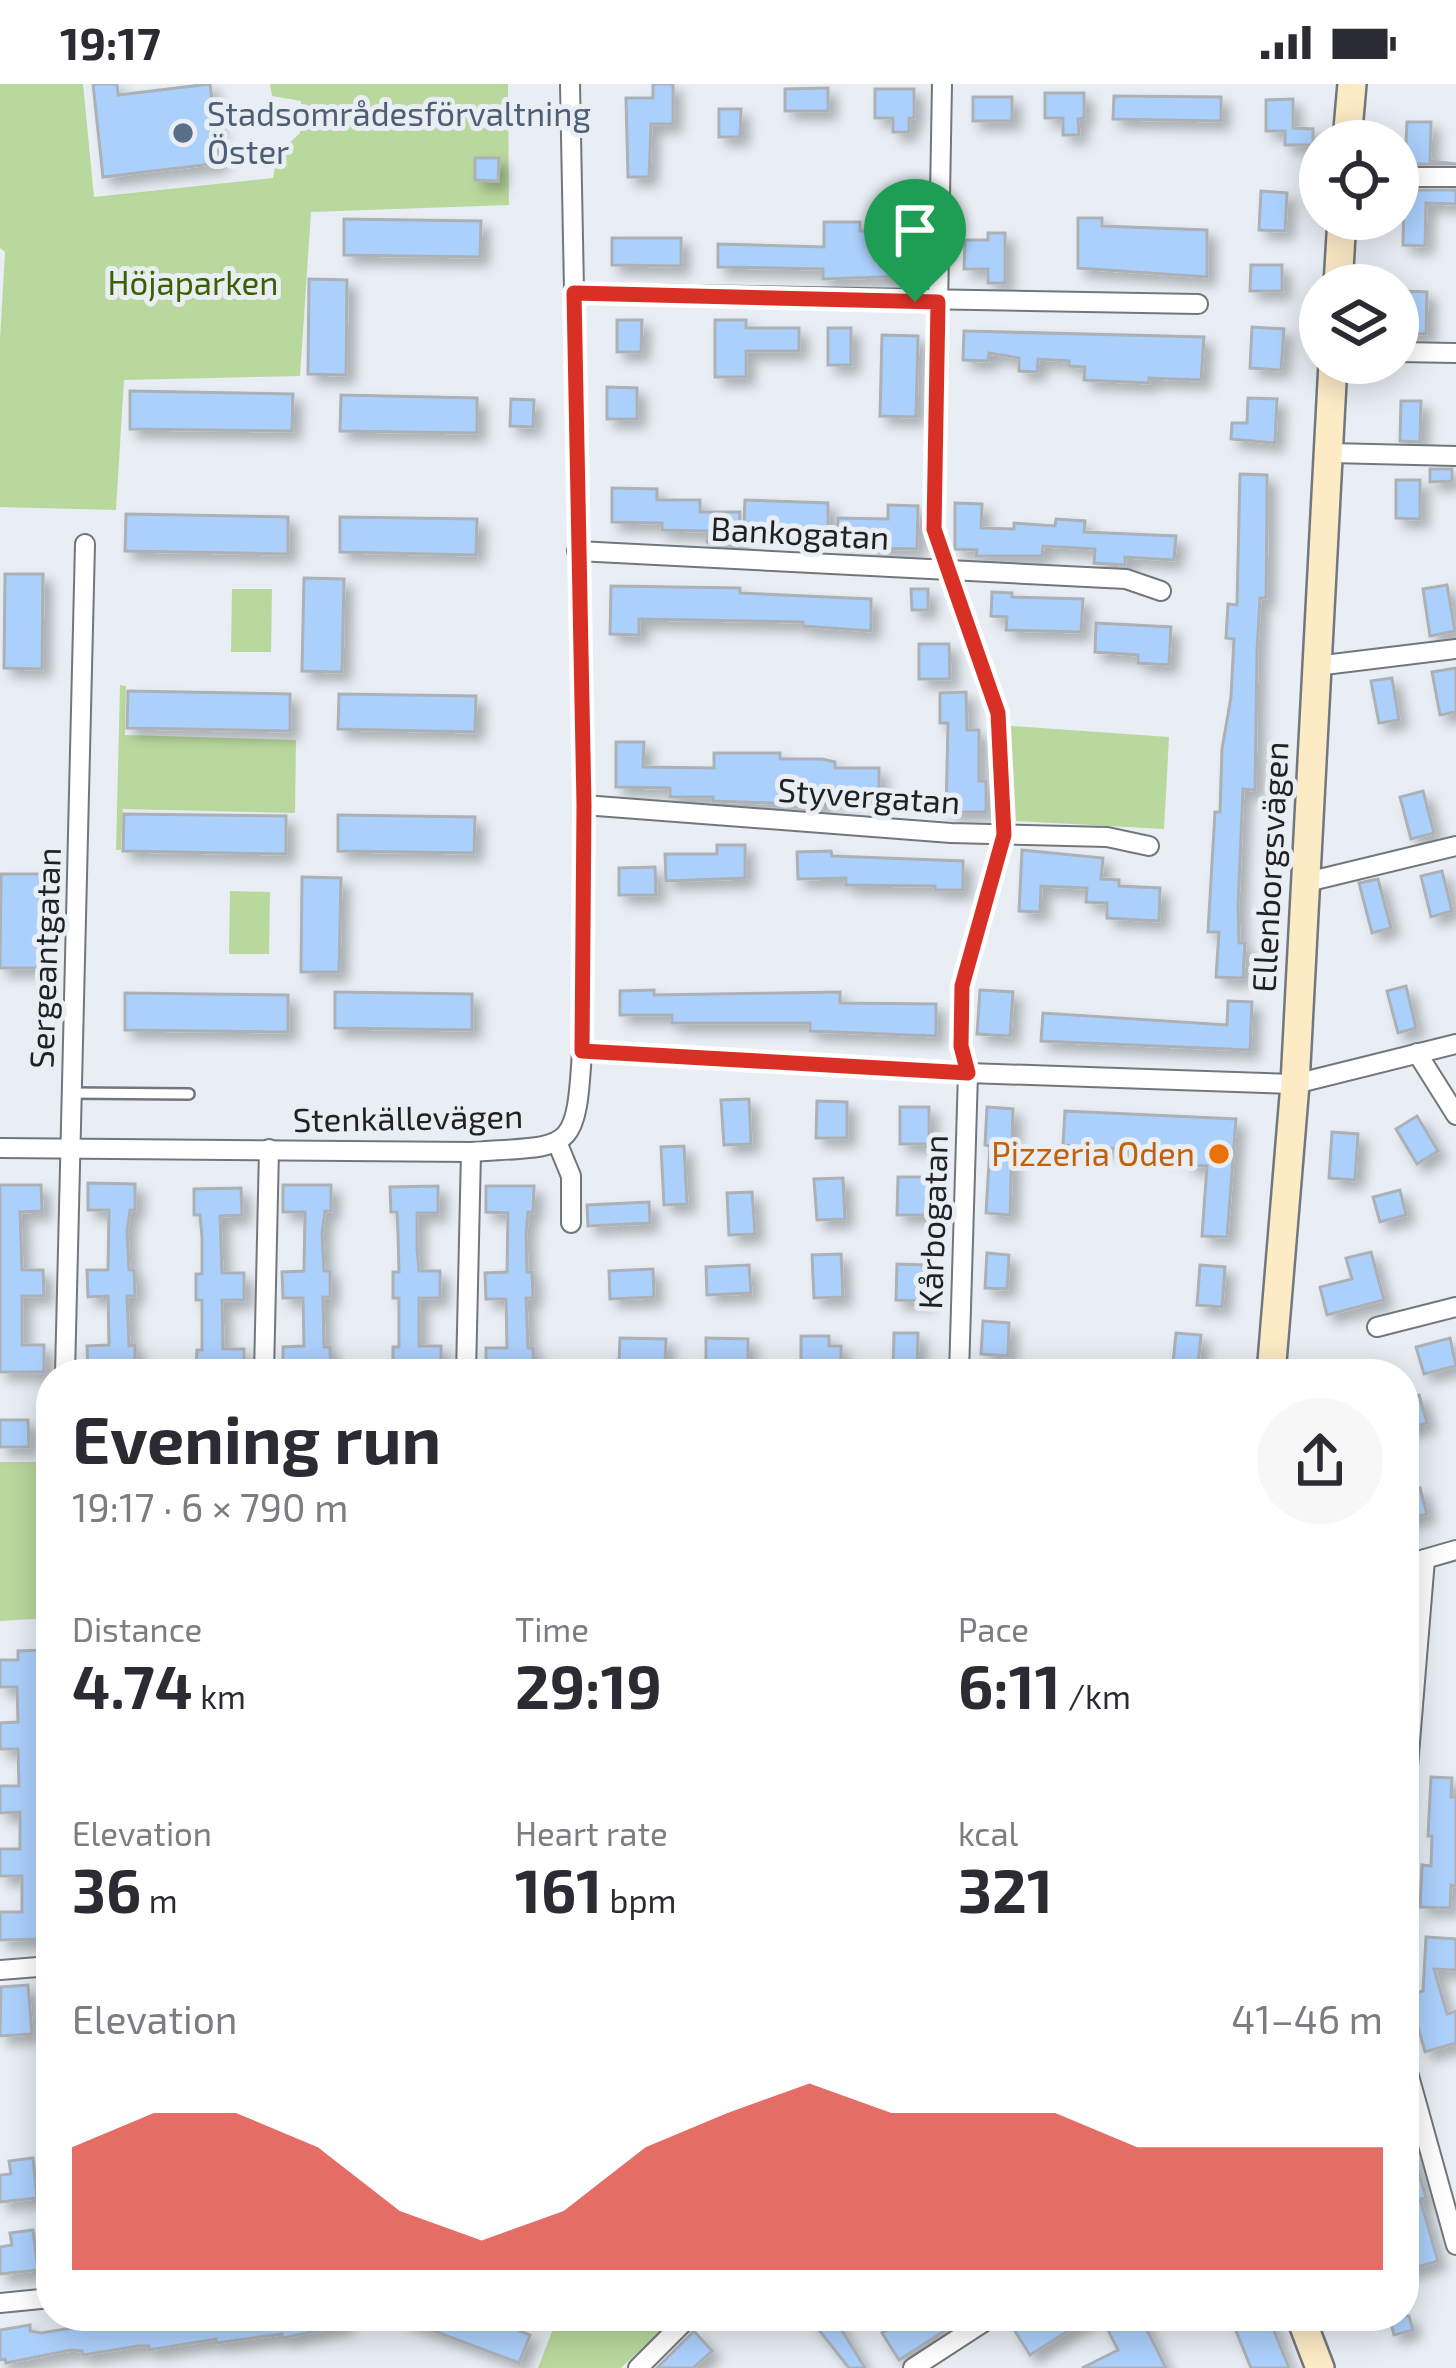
<!DOCTYPE html>
<html lang="en">
<head>
<meta charset="utf-8">
<style>
  body { margin:0; font-family:"Exo 2",sans-serif; background:#f7f7f7; color:#2b2b33; height:100vh; display:flex; flex-direction:column; font-size:45px; white-space:nowrap }
  * { box-sizing:border-box; margin:0 }
  p { font-size:39px; color:#7c7c81 }
  .icon { flex:none; width:66px; height:66px; fill:none; stroke:currentColor; stroke-width:2; stroke-linecap:round; stroke-linejoin:round }
  .map { position:relative; flex:1; overflow:hidden }
  .sheet { position:absolute; left:36px; top:1275px; width:1383px; height:972px; display:flex; flex-direction:column; background:#fff; border-radius:48px; box-shadow:0 6px 30px #0003 }
  .sheet>* { flex:none }
  .fabs { position:absolute; left:1299px; top:36px; display:grid; gap:24px }
  .fabs a { display:grid; place-items:center; width:120px; height:120px; border-radius:50%; background:#fff; box-shadow:0 6px 30px #0003; font-size:60px }
  .pin { position:absolute; display:grid; place-items:center; width:102px; height:102px; color:#fff; margin:-123px -51px; border-radius:50% 50% 50% 0; rotate:-45deg; box-shadow:0 0 12px #0007 }
  .pin .icon { rotate:45deg }
  .round { display:grid; place-items:center; flex:none; width:126px; height:126px; border-radius:63px; background:#f7f7f7 }
  .head { display:flex; align-items:center; justify-content:space-between; height:204px; padding:0 36px }
  h1 { font-size:66px; font-weight:700; line-height:90px }
  .figures { display:grid; grid-template-columns:repeat(3,1fr); gap:18px; height:204px; padding:12px 36px }
  .figures div { display:grid; align-content:center }
  .figures b { font-size:60px; font-weight:700 }
  .figures small { font-size:33px; font-weight:400 }
  .figures p { font-size:33px }
  .chart { height:336px; padding:24px 36px }
  .chart p { display:flex; justify-content:space-between }
  .chart svg { width:100%; height:216px; margin-top:12px; fill:#d93025; opacity:.7 }
  .status { display:flex; justify-content:space-between; align-items:center; height:84px; padding:0 60px; background:#fff; direction:ltr }
  .status svg { height:33px; fill:currentColor }
  .map>svg:first-child { display:block }
</style>
</head>
<body>
<div class="status"><b>19:17</b><svg viewBox="0 0 49 12"><path d="M0 12V9h3v3zM5 12V6h3v6zM10 12V3h3v9zM15 12V0h3v12zM26 1h20v11H26zM47 4h2v5h-2z"/></svg></div>
<div class="map">
<svg width="1456" height="2284" viewBox="0 0 1456 2284">
  <defs>
    <filter id="shadow"><feDropShadow dx="8" dy="8" stdDeviation="6" flood-color="#0004"/></filter>
  </defs>
  <rect width="100%" height="100%" fill="#e8eef4"/>
  <g fill="#b9d89d">
    <polygon points="0,0 83,0 94,113 273,94 277,71 300,49 301,17 272,12 270,0 508,0 509,121 311,128 300,292 124,296 116,426 0,423 0,256 5,168 0,164"/>
    <polygon points="232,505 272,505 271,568 231,568"/>
    <polygon points="120,601 126,602 125,651 296,656 295,729 123,725 121,766 116,766"/>
    <polygon points="1011,642 1169,653 1164,745 1016,737"/>
    <polygon points="230,807 270,808 269,870 229,870"/>
    <polygon points="0,1378 51,1378 51,1534 0,1537"/>
    <polygon points="558,2232 676,2232 621,2284 538,2284"/>
  </g>
  <g fill="#acd0fc" stroke="#abb1b7" stroke-width="3" filter="url(#shadow)">
    <polygon points="93,0 117,0 118,11 210,0 220,79 103,93"/>
    <polygon points="653,0 673,0 673,40 651,40 649,93 628,93 626,14 653,14"/>
    <polygon points="828,4 828,27 785,27 785,5"/>
    <polygon points="875,5 914,5 914,34 909,34 909,48 893,48 893,34 875,34"/>
    <polygon points="1045,9 1084,9 1084,34 1078,35 1079,51 1063,51 1063,34 1045,34"/>
    <polygon points="1114,12 1221,13 1221,37 1113,35"/>
    <rect x="973" y="13" width="39" height="24"/>
    <polygon points="1293,15 1293,44 1313,45 1313,61 1285,61 1285,47 1266,47 1266,16"/>
    <polygon points="719,25 741,25 740,53 719,53"/>
    <polygon points="1407,38 1431,38 1430,77 1456,80 1405,80"/>
    <polygon points="475,74 499,74 498,97 475,96"/>
    <polygon points="1404,106 1456,106 1456,120 1426,119 1425,162 1403,161"/>
    <polygon points="1261,107 1287,109 1285,147 1259,146"/>
    <polygon points="1078,134 1102,134 1102,142 1207,146 1207,193 1078,184"/>
    <polygon points="344,135 481,137 480,173 344,171"/>
    <polygon points="824,138 860,138 860,147 908,147 908,192 823,195 823,185 718,183 718,160 824,163"/>
    <polygon points="988,149 1005,149 1005,199 988,199 988,185 964,185 965,156 988,156"/>
    <polygon points="612,154 681,154 681,182 612,181"/>
    <polygon points="1251,181 1282,181 1282,207 1250,207"/>
    <polygon points="309,195 347,196 346,291 308,290"/>
    <polygon points="1403,207 1427,208 1426,250 1402,249"/>
    <polygon points="617,236 642,236 641,268 617,268"/>
    <polygon points="715,236 746,236 746,244 799,244 799,267 746,267 746,293 715,293"/>
    <polygon points="1252,243 1284,245 1281,286 1250,284"/>
    <rect x="828" y="244" width="23" height="37"/>
    <polygon points="964,247 1204,253 1201,296 1149,294 1149,299 1084,296 1085,283 1069,282 1069,277 1038,275 1037,288 1019,287 1019,274 989,269 988,277 963,276"/>
    <polygon points="882,251 918,252 916,333 880,332"/>
    <polygon points="607,303 637,304 637,335 607,335"/>
    <polygon points="130,307 293,310 292,347 130,345"/>
    <polygon points="341,311 477,314 477,349 340,347"/>
    <polygon points="1248,314 1277,315 1275,359 1231,355 1232,339 1247,339"/>
    <polygon points="511,315 534,316 533,343 510,342"/>
    <polygon points="1401,317 1421,317 1420,358 1400,357"/>
    <polygon points="1430,385 1452,385 1452,397 1430,398"/>
    <polygon points="1240,390 1267,391 1267,435 1266,514 1260,514 1257,566 1255,706 1243,705 1238,821 1239,859 1245,859 1243,894 1216,893 1219,848 1208,848 1215,728 1220,728 1222,665 1231,613 1234,555 1226,554 1228,520 1237,521"/>
    <polygon points="1396,396 1420,396 1420,435 1396,434"/>
    <polygon points="612,404 657,405 657,416 700,416 700,428 740,428 739,459 707,458 707,447 662,446 662,439 612,438"/>
    <polygon points="745,416 828,419 828,445 744,441"/>
    <polygon points="955,419 982,420 981,444 1014,445 1014,439 1055,442 1056,435 1085,437 1084,448 1176,452 1174,476 1125,473 1125,481 1094,479 1095,465 1043,462 1042,472 976,472 977,466 955,465"/>
    <polygon points="888,421 918,422 917,465 871,464 871,458 837,457 838,434 888,435"/>
    <polygon points="126,430 288,433 288,470 125,467"/>
    <polygon points="340,433 477,435 476,471 340,468"/>
    <polygon points="5,490 43,490 42,585 4,584"/>
    <polygon points="304,494 344,495 342,588 302,587"/>
    <polygon points="1447,501 1455,547 1430,552 1423,505"/>
    <polygon points="611,502 740,504 740,509 871,515 871,547 803,542 803,538 639,535 639,551 610,550"/>
    <polygon points="911,505 928,505 928,526 912,526"/>
    <polygon points="992,508 1012,509 1012,513 1083,515 1081,548 1006,546 1007,533 991,532"/>
    <polygon points="1096,539 1171,543 1169,581 1138,579 1138,571 1095,568"/>
    <polygon points="919,560 949,560 950,595 919,595"/>
    <polygon points="1456,584 1456,628 1440,631 1432,588"/>
    <polygon points="1392,594 1399,636 1379,639 1371,597"/>
    <polygon points="128,607 290,610 290,647 127,644"/>
    <polygon points="966,608 967,646 979,646 979,697 986,697 986,728 946,728 948,639 940,639 940,609"/>
    <polygon points="339,610 476,612 475,648 338,645"/>
    <polygon points="616,658 644,658 643,683 714,684 714,669 780,669 780,675 822,675 835,678 835,684 879,684 879,715 822,715 822,724 798,723 798,720 713,717 713,713 670,713 670,704 616,703"/>
    <polygon points="1423,707 1434,749 1411,755 1400,713"/>
    <polygon points="124,730 286,732 286,770 123,767"/>
    <polygon points="338,731 475,733 474,769 338,767"/>
    <polygon points="717,761 745,761 745,794 666,797 665,770 717,770"/>
    <polygon points="1022,766 1103,774 1101,795 1119,796 1119,802 1160,804 1159,837 1107,834 1107,819 1086,818 1087,804 1041,802 1040,828 1019,827"/>
    <polygon points="831,767 832,772 963,777 963,806 935,806 935,802 846,801 846,794 798,795 797,768"/>
    <polygon points="655,783 656,811 619,811 619,784"/>
    <polygon points="1442,787 1452,827 1431,833 1421,792"/>
    <polygon points="1,790 40,790 38,884 0,884"/>
    <polygon points="302,793 341,794 339,888 301,888"/>
    <polygon points="1378,795 1391,844 1372,849 1359,799"/>
    <polygon points="1406,902 1416,944 1398,949 1387,907"/>
    <polygon points="654,906 654,911 840,908 840,919 936,920 936,952 810,947 810,939 672,939 672,931 620,931 620,907"/>
    <polygon points="980,906 1013,908 1010,952 977,950"/>
    <polygon points="335,908 472,910 472,946 335,944"/>
    <polygon points="125,909 288,911 288,948 125,946"/>
    <polygon points="1228,917 1252,918 1250,966 1041,957 1043,929 1227,941"/>
    <polygon points="749,1015 751,1060 724,1061 721,1016"/>
    <polygon points="817,1017 847,1018 847,1054 816,1054"/>
    <rect x="900" y="1023" width="29" height="37"/>
    <polygon points="987,1023 1013,1025 1010,1131 986,1129 990,1062 985,1061"/>
    <polygon points="1065,1027 1236,1035 1227,1153 1202,1152 1207,1082 1186,1081 1187,1069 1063,1061"/>
    <polygon points="1417,1032 1438,1067 1417,1080 1396,1045"/>
    <polygon points="1332,1048 1358,1050 1355,1096 1329,1094"/>
    <polygon points="684,1062 687,1120 664,1121 661,1063"/>
    <polygon points="898,1093 928,1093 928,1131 897,1131"/>
    <polygon points="843,1094 845,1135 817,1136 814,1095"/>
    <polygon points="88,1099 135,1100 135,1126 130,1126 127,1147 129,1186 134,1186 135,1212 127,1212 129,1262 135,1261 135,1287 88,1288 87,1262 109,1261 108,1212 88,1213 87,1186 108,1186 109,1126 88,1126"/>
    <polygon points="0,1101 41,1101 42,1127 20,1128 22,1186 43,1186 44,1212 22,1212 22,1261 44,1261 44,1288 0,1288"/>
    <polygon points="283,1101 331,1101 331,1127 325,1127 322,1149 324,1187 330,1187 330,1213 323,1213 324,1263 330,1263 331,1289 283,1290 283,1263 304,1262 303,1214 283,1214 282,1188 304,1187 305,1128 283,1128"/>
    <polygon points="438,1102 438,1129 417,1129 417,1166 419,1187 440,1187 440,1214 419,1214 419,1262 441,1262 441,1289 393,1289 393,1263 399,1263 399,1214 393,1214 393,1188 399,1188 398,1150 397,1128 391,1128 390,1103"/>
    <polygon points="486,1102 534,1102 533,1128 528,1128 526,1150 527,1188 532,1188 533,1214 526,1214 528,1264 533,1264 534,1290 486,1290 486,1264 507,1264 506,1215 486,1215 485,1189 507,1188 508,1129 486,1128"/>
    <polygon points="241,1104 242,1131 220,1132 222,1189 244,1189 244,1216 222,1216 223,1265 244,1265 244,1290 196,1290 197,1266 202,1266 202,1216 196,1216 196,1190 202,1190 202,1153 200,1131 194,1131 194,1105"/>
    <polygon points="1400,1106 1406,1131 1380,1138 1373,1113"/>
    <polygon points="752,1108 755,1150 729,1151 727,1109"/>
    <polygon points="649,1118 650,1139 588,1142 587,1121"/>
    <polygon points="1371,1168 1384,1216 1327,1231 1320,1203 1352,1195 1346,1174"/>
    <polygon points="987,1169 1009,1171 1007,1205 985,1204"/>
    <polygon points="841,1170 843,1213 814,1214 812,1171"/>
    <polygon points="897,1180 926,1181 926,1217 896,1216"/>
    <polygon points="749,1181 751,1209 707,1211 706,1183"/>
    <polygon points="1200,1181 1225,1183 1222,1223 1197,1221"/>
    <polygon points="653,1185 654,1213 610,1215 609,1187"/>
    <polygon points="983,1237 1009,1239 1008,1272 981,1270"/>
    <polygon points="894,1249 918,1249 917,1288 893,1288"/>
    <polygon points="1176,1249 1201,1251 1197,1290 1172,1289"/>
    <polygon points="801,1252 829,1252 829,1262 841,1262 841,1290 812,1290 812,1278 801,1278"/>
    <polygon points="620,1254 666,1255 665,1279 619,1279"/>
    <polygon points="706,1254 748,1255 748,1282 706,1282"/>
    <polygon points="1450,1254 1456,1282 1424,1290 1416,1263"/>
    <polygon points="1419,1311 1427,1339 1404,1345 1404,1315"/>
    <polygon points="0,1336 28,1336 29,1363 0,1363"/>
    <polygon points="1420,1404 1427,1430 1404,1436 1404,1408"/>
    <polygon points="42,1566 47,1855 0,1856 0,1828 22,1828 22,1792 0,1792 0,1765 20,1765 20,1728 0,1729 0,1702 19,1702 18,1665 0,1665 0,1639 18,1638 17,1603 0,1603 0,1576 18,1576 18,1567"/>
    <polygon points="1431,1693 1452,1694 1451,1713 1456,1713 1456,1802 1451,1801 1450,1824 1420,1823 1422,1781 1431,1782 1432,1752 1428,1752"/>
    <polygon points="1426,1853 1456,1855 1456,1886 1434,1885 1447,1930 1456,1927 1456,1959 1425,1968 1409,1911 1423,1907"/>
    <polygon points="28,1901 32,1950 0,1952 1,1903"/>
    <polygon points="1404,2052 1408,2052 1426,2114 1420,2115 1438,2177 1404,2187"/>
    <polygon points="33,2074 37,2114 0,2118 0,2091 11,2090 9,2077"/>
    <polygon points="33,2146 38,2186 0,2190 0,2163 12,2161 10,2149"/>
    <polygon points="151,2232 184,2236 207,2232 344,2232 344,2241 283,2254 282,2250 216,2259 216,2255 149,2266 149,2262 138,2262 83,2271 82,2267 71,2266 6,2279 5,2275 0,2276 0,2246 30,2241 30,2247 41,2249 78,2243 77,2237 106,2233 107,2239"/>
    <polygon points="484,2232 530,2251 519,2279 397,2233"/>
    <polygon points="808,2232 833,2232 865,2284 849,2284"/>
    <polygon points="910,2232 942,2232 949,2244 899,2276 882,2249"/>
    <polygon points="1033,2232 1092,2232 1030,2271 1013,2244"/>
    <polygon points="1101,2232 1140,2232 1166,2284 1082,2284 1118,2266"/>
    <polygon points="1230,2232 1268,2232 1289,2284 1251,2284"/>
    <polygon points="1389,2232 1409,2232 1413,2246 1394,2251"/>
    <polygon points="694,2247 712,2267 693,2284 657,2284"/>
  </g>
  <g fill="none" stroke-linecap="round" stroke-linejoin="round">
    <g stroke="#72777d" stroke-width="14">
      <polyline id="lane" points="71,1009 189,1010"/>
    </g>
    <g stroke="#72777d" stroke-width="22">
      <g id="street">
        <polyline points="570,0 584,721 582,967"/>
        <polyline points="942,0 934,445 998,629 1004,751 962,902 961,961 968,989 959,1290"/>
        <polyline points="1398,93 1456,93"/>
        <polyline points="575,209 1198,220"/>
        <polyline points="1398,268 1456,269"/>
        <polyline points="1330,369 1456,372"/>
        <polyline points="577,467 1126,495 1161,507"/>
        <polyline points="1316,582 1456,565"/>
        <polyline points="584,721 951,749 1107,753 1149,762"/>
        <polyline points="1307,798 1456,762"/>
        <polyline points="1417,969 1456,1031"/>
        <polyline points="557,1058 571,1092 571,1139"/>
        <path d="M 0,1064 L 471,1068 C 571,1061 576,1072 582,967 L 968,989 L 1295,1000 L 1456,960"/>
        <polyline points="1377,1243 1456,1223"/>
        <polyline points="65,1290 85,460"/>
        <polyline points="264,1290 269,1065"/>
        <polyline points="466,1290 471,1068"/>
        <polyline points="1404,1481 1456,1466"/>
        <polyline points="1404,1731 1425,1475"/>
        <polyline points="0,1886 51,1882"/>
        <polyline points="1404,1974 1456,2161"/>
        <polyline points="0,2219 51,2214"/>
        <polyline points="551,2232 558,2235"/>
        <polyline points="638,2284 690,2232"/>
        <polyline points="913,2284 993,2232"/>
      </g>
    </g>
    <g stroke="#72777d" stroke-width="32">
      <g id="secondary">
        <polyline points="1347,57 1352,0"/>
        <polyline points="1338,201 1342,135"/>
        <polyline points="1271,1290 1295,1000 1333,279"/>
        <polyline points="1300,2232 1320,2284"/>
      </g>
    </g>
    <use href="#lane" stroke="#fff" stroke-width="9"/>
    <use href="#street" stroke="#fff" stroke-width="18"/>
    <use href="#secondary" stroke="#fdebc6" stroke-width="27"/>
  </g>
  <g fill="none" stroke-linecap="round" stroke-linejoin="round">
    <g stroke="#fff" stroke-width="24">
      <polygon id="route" points="574,209 938,218 934,445 998,629 1004,751 962,902 961,962 968,989 582,967 584,721"/>
    </g>
    <use href="#route" stroke="#d93025" stroke-width="15"/>
  </g>
  <circle fill="#5c6f8a" stroke="#e8eef4" stroke-width="4.5" cx="183" cy="49" r="12"/>
  <circle fill="#e8710a" stroke="#e8eef4" stroke-width="4.5" cx="1219" cy="1070" r="12"/>
  <g text-anchor="middle" stroke-width="10" stroke-linejoin="round" paint-order="stroke">
    <g font-size="33" fill="#4e5e75" stroke="#e8eef4" text-anchor="start">
      <text x="207" y="42">Stadsområdesförvaltning<tspan x="207" dy="38">Öster</tspan></text>
    </g>
    <g font-size="33" fill="#3b6000" stroke="#e8eef4">
      <text x="193" y="211">Höjaparken</text>
    </g>
    <g font-size="33" fill="#1f2124" stroke="#e8eef4">
      <text transform="translate(800 449) rotate(3)" y="12">Bankogatan</text>
      <text transform="translate(869 712) rotate(4)" y="12">Styvergatan</text>
      <text transform="translate(1270 783) rotate(-87)" y="12">Ellenborgsvägen</text>
      <text transform="translate(45 874) rotate(-88)" y="12">Sergeantgatan</text>
      <text transform="translate(408 1034) rotate(-1)" y="12">Stenkällevägen</text>
      <text transform="translate(933 1138) rotate(-88)" y="12">Kårbogatan</text>
    </g>
    <g font-size="33" fill="#c56008" stroke="#e8eef4" text-anchor="end">
      <text x="1195" y="1082">Pizzeria Oden</text>
    </g>
  </g>
</svg>
<div class="fabs">
<a><svg class="icon" aria-label="locate" viewBox="0 0 24 24"><circle cx="12" cy="12" r="6"/><path d="M12 2v4M12 18v4M2 12h4M18 12h4"/></svg></a>
<a><svg class="icon" aria-label="layers" viewBox="0 0 24 24"><path d="M12 4l9 5-9 5-9-5zM3 14l9 5 9-5"/></svg></a>
</div>
<div class="pin" style="left:915px;top:218px;background:#1e9e55"><svg class="icon" aria-label="arrive" viewBox="0 0 24 24"><path d="M6 21V4h12l-3 4 3 4H6"/></svg></div>
<section class="sheet">
<div class="head"><div><h1>Evening run</h1><p>19:17 · 6 × 790 m</p></div><a class="round"><svg class="icon" aria-label="share" viewBox="0 0 24 24"><path d="M12 15V3M7 8l5-5 5 5M5 13v7h14v-7"/></svg></a></div>
<div class="figures">
<div><p>Distance</p><b>4.74<small> km</small></b></div>
<div><p>Time</p><b>29:19</b></div>
<div><p>Pace</p><b>6:11<small> /km</small></b></div>
</div>
<div class="figures">
<div><p>Elevation</p><b>36<small> m</small></b></div>
<div><p>Heart rate</p><b>161<small> bpm</small></b></div>
<div><p>kcal</p><b>321</b></div>
</div>
<div class="chart"><p><span>Elevation</span>41–46 m</p>
<svg viewBox="0 0 160 44" preserveAspectRatio="none"><path d="M0 44V19L10 12L20 12L30 19L40 32L50 38L60 32L70 19L80 12L90 6L100 12L110 12L120 12L130 19L140 19L150 19L160 19V44z"/></svg>
</div>
</section>
</div>
</body>
</html>
